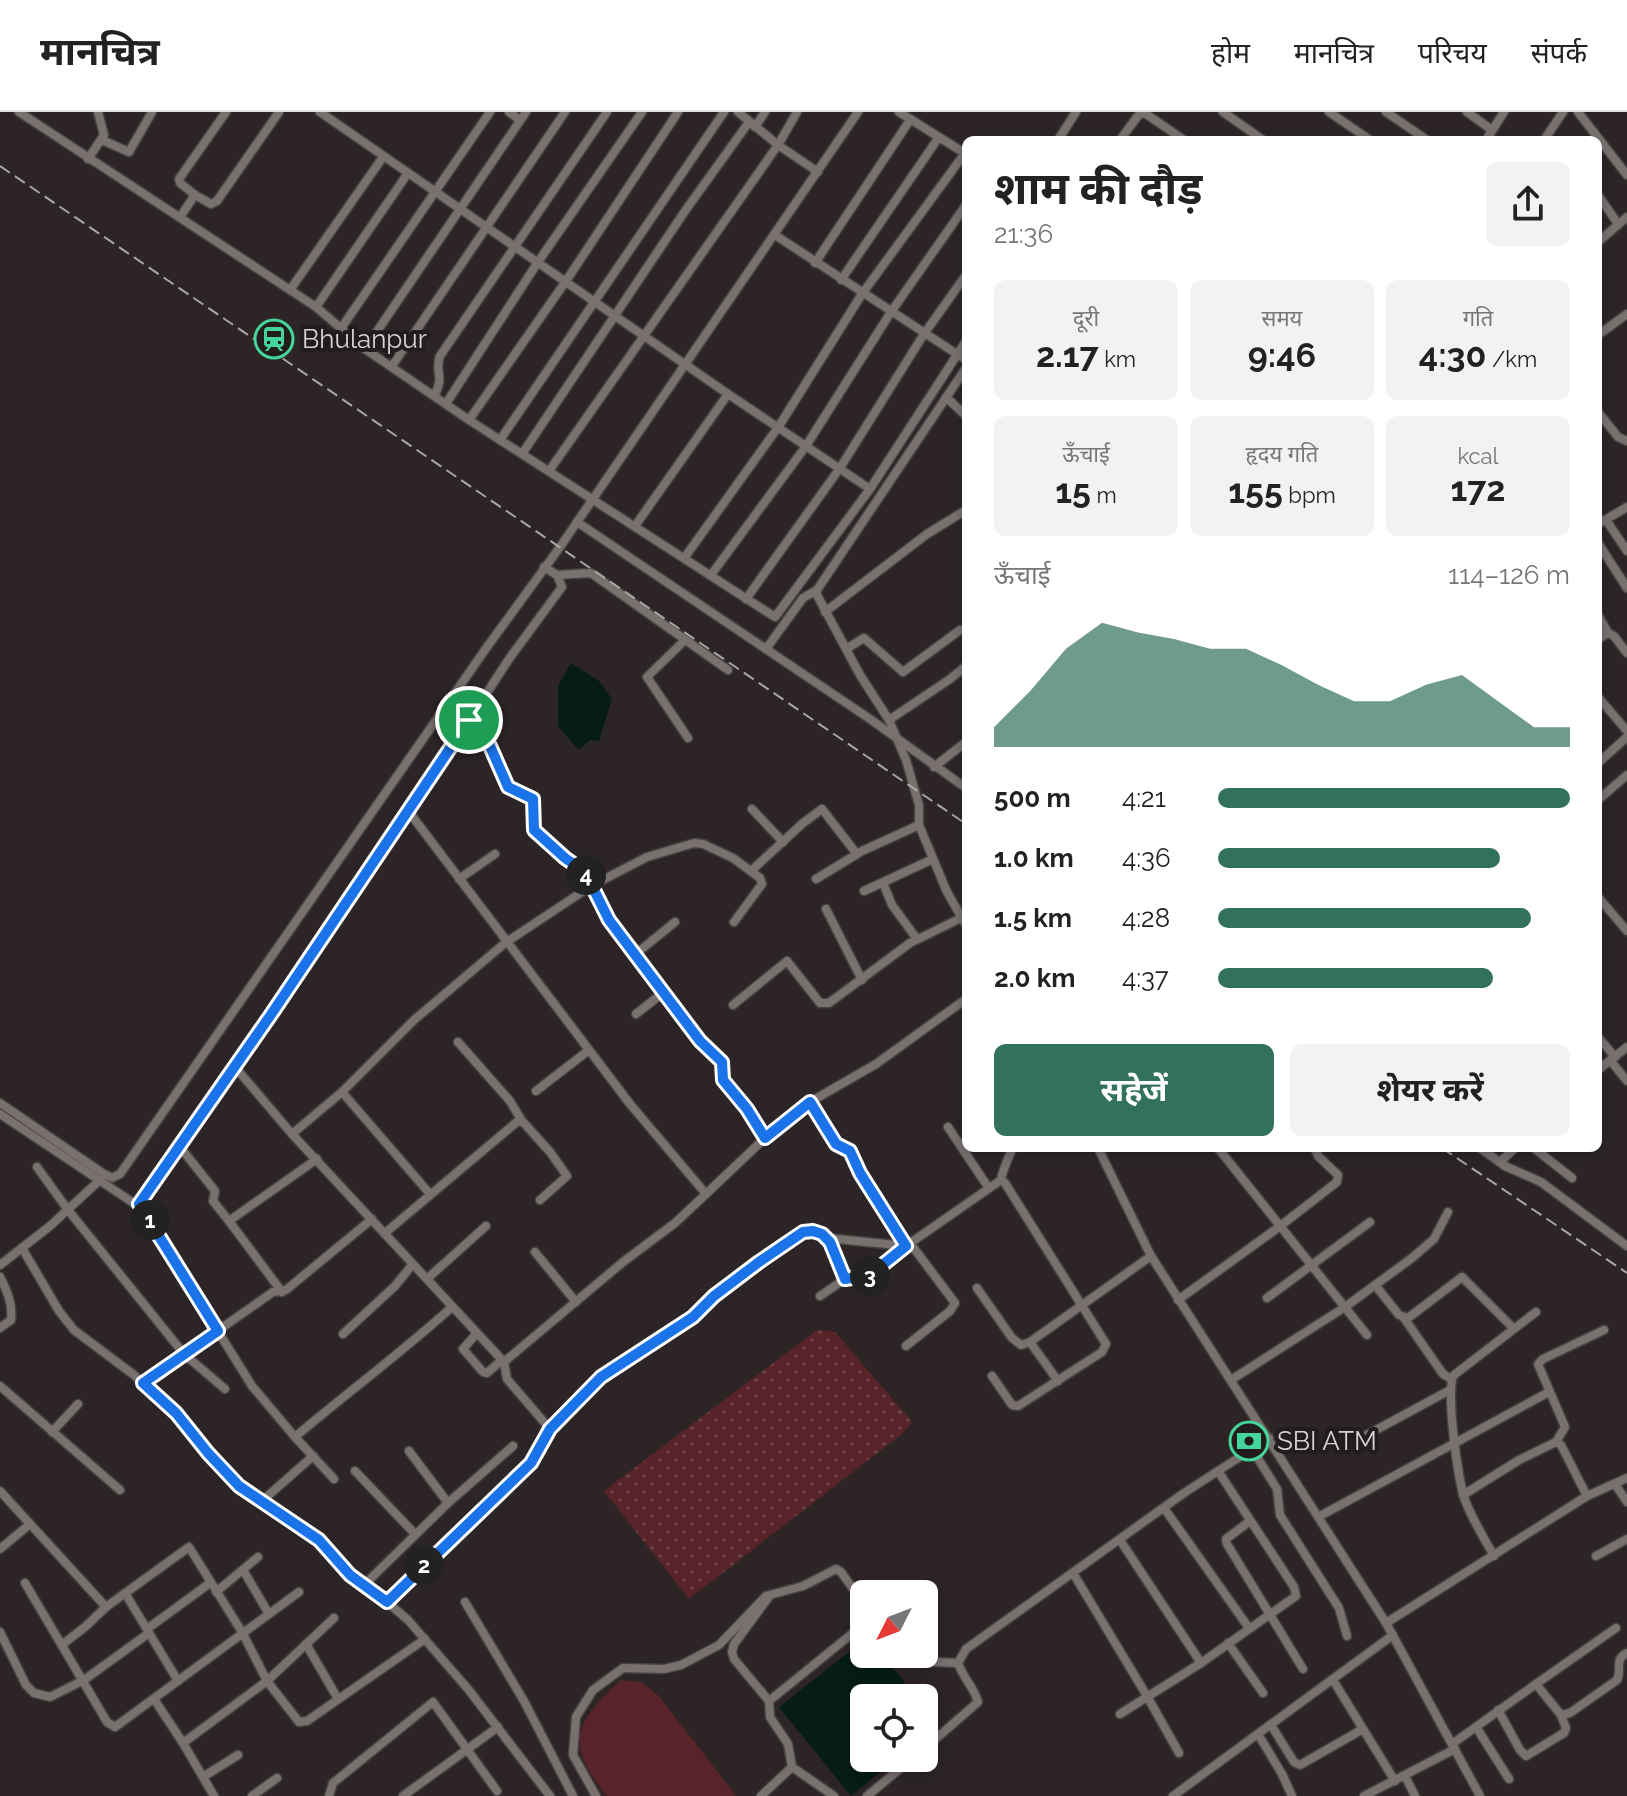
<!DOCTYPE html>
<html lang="hi">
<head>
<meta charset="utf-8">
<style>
  body { margin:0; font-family:Raleway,"Noto Sans Devanagari",sans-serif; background:#f2f2f2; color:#222; height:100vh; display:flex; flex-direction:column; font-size:30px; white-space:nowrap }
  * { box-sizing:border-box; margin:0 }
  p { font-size:26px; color:#767676 }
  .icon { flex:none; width:44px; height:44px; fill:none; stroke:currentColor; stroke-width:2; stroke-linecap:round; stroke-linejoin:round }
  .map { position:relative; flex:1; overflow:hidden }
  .side { position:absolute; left:962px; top:24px; width:640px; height:1016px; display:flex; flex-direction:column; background:#fff; border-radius:12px; box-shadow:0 4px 12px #0003 }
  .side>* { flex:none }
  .needle { width:52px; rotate:228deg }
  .buttons { position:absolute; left:850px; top:1468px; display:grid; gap:16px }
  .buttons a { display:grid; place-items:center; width:88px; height:88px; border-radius:12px; background:#fff; box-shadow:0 4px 12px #0003; font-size:40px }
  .pin { position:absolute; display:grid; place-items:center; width:68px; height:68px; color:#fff; margin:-34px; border:4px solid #fff; border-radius:50%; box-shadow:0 2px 8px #0007 }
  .km { position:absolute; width:40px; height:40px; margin:-20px; border-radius:50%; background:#222; color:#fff; font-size:22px; line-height:40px; text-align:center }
  .round { display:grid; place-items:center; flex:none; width:84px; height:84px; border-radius:12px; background:#f2f2f2 }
  .overview { display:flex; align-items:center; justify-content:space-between; height:136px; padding:0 32px }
  h1 { font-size:44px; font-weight:700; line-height:60px }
  .figures { display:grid; grid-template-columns:repeat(3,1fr); gap:12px; height:136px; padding:8px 32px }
  .figures div { display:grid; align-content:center; border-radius:12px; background:#f2f2f2; text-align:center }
  .figures b { font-size:34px; font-weight:700 }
  .figures small { font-size:22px; font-weight:400 }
  .figures p { font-size:22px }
  .chart { height:224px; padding:16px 32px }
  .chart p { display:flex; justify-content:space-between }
  .chart svg { width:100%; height:144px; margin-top:8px; fill:#32725a; opacity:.7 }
  .button { display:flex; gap:16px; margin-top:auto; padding:16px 32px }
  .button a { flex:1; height:92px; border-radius:12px; background:#32725a; color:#fff; font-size:32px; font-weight:700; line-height:92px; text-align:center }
  .button a+a { background:#f2f2f2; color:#222 }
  ul { padding:0 32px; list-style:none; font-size:26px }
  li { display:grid; grid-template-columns:128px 96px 1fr; align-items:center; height:60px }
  li i { height:20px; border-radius:10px; background:#32725a }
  header { display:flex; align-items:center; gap:48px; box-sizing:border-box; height:112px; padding:0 40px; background:#fff; border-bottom:2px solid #e0e0e0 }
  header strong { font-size:38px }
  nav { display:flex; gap:44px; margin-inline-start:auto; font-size:28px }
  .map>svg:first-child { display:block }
</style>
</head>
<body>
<header>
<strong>मानचित्र</strong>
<nav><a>होम</a><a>मानचित्र</a><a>परिचय</a><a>संपर्क</a></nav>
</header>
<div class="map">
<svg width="1627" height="1684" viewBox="0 0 1627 1684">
  <defs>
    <pattern id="grass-dots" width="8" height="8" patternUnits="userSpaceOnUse" patternTransform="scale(2)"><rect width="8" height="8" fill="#582429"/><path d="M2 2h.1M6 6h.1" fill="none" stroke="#6f4347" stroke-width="1.8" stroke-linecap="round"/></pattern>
  </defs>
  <rect width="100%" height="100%" fill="#2d2525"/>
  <polygon fill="url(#grass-dots)" points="817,1218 835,1220 912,1310 903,1321 689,1487 604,1379"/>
  <path fill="#582429" d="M 621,1568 L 641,1570 L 659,1584 L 736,1684 L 607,1684 C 564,1630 574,1611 621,1568 Z"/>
  <g fill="#051d13">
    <polygon points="571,551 599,569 612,587 599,629 590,628 579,638 558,614 558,574"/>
    <polygon points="864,1528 864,1542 882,1542 917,1586 864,1586 864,1646 897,1646 851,1684 779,1595"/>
  </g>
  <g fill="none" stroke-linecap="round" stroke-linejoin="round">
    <g stroke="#474040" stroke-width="11">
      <g id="minor">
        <polyline points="19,0 316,195 365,237 469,308 775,505 870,377 966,229"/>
        <polyline points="320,0 728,282 870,377"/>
        <polyline points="509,0 520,8"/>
        <polyline points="738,0 778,33 818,60"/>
        <polyline points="899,0 966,42"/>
        <polyline points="1223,0 1263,28"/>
        <polyline points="1329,0 1370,28"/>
        <polyline points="1386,0 1427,28"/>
        <polyline points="1467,0 1492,18"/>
        <polyline points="1578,0 1627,63"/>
        <polyline points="755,15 765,0"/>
        <polyline points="102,28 129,40 152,0"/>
        <polyline points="1058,28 1076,0"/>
        <polyline points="1120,28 1140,1 1146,2 1184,28"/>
        <polyline points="1486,28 1504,0"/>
        <polyline points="1544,28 1563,0"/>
        <polyline points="88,47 104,23 98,0"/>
        <polyline points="195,83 211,92 217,89 279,0"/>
        <polyline points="1598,83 1618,112"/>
        <polyline points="180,105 195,83 180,71 179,67 226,0"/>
        <polyline points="775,123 966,248"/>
        <polyline points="1598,130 1627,105"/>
        <polyline points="815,151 910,8"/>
        <polyline points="841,168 939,25"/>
        <polyline points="290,178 383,45"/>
        <polyline points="316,195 408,61"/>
        <polyline points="342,215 490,0"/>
        <polyline points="1598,223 1627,202"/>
        <polyline points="365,237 526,0"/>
        <polyline points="392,254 565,0"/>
        <polyline points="966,256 817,478 817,483 860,563 889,608 906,648 919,693 919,713 947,780 966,813"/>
        <path d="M 435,282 C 445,263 434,260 440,244 L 607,0"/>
        <polyline points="946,285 966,304"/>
        <polyline points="447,290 538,150 642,0"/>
        <polyline points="1598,300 1618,325 1627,329"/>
        <polyline points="469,308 566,169 678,0"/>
        <polyline points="500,328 724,0"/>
        <polyline points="522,342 685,99 749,10"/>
        <polyline points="549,359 778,33 797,0"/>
        <polyline points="1606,408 1627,439"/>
        <polyline points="577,410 870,607 966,676"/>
        <polyline points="1598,412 1627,395"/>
        <polyline points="635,414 728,282"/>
        <polyline points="1598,431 1627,476"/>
        <polyline points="685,445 779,314 862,182 965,41"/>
        <polyline points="557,463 591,461 728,558"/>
        <polyline points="711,463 806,334 891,200 966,93"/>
        <polyline points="746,487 840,356 924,222 966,163"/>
        <polyline points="825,500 927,422 966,398"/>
        <polyline points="1598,503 1608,521"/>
        <polyline points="1598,527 1608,521 1614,524 1627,541"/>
        <polyline points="684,529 647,565 688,626"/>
        <polyline points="766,537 803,486 817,478"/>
        <polyline points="846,537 864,526 903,560 960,518"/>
        <polyline points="1598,585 1627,619"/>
        <polyline points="469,608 490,634 508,675 533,687 534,718 565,746 585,760 602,798 664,880 636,902"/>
        <polyline points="889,608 950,567 966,554"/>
        <polyline points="1598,651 1627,625"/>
        <polyline points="934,655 966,630"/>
        <polyline points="1598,688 1627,663"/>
        <polyline points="752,697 783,730"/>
        <polyline points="409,700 630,992 706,1082 765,1026 810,990 836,1032 850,1039 860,1061 906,1134"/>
        <polyline points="751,759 803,711 822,697 856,741"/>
        <polyline points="459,767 495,742"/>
        <polyline points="816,767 862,739 919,713"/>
        <polyline points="883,771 892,793 917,827"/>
        <polyline points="864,779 933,747"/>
        <polyline points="1598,785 1627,819"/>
        <polyline points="826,797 862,868"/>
        <polyline points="637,841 675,810"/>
        <polyline points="664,880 700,929 722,950 723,968 747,997 765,1026"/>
        <polyline points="733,893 787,849 820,891 829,891 910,831 961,806"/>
        <polyline points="1598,925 1615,945"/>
        <polyline points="458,930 510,989 522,1009"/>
        <polyline points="1610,948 1627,969"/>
        <polyline points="235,955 292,1022 504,1250 507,1267 550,1317"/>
        <polyline points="1598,958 1627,935"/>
        <polyline points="536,979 589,938"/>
        <polyline points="342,980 430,1082"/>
        <polyline points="810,990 876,952 966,887"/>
        <polyline points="0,991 104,1062 112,1066 120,1062 487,535 560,435 858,0"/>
        <polyline points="0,1002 135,1092 141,1091 409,700 509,547 562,475 557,463 544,455"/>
        <polyline points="948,1015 988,1075"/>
        <polyline points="292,1022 342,980 414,908 505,831 591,774 647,745 694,731 703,732 733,746 760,766 762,772 734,810"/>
        <polyline points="180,1035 215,1079 213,1089 229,1109 317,1047"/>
        <polyline points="1098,1036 1151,1144 1386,1511 1480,1684"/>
        <polyline points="1218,1036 1367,1223"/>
        <polyline points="1480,1036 1505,1054 1541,1070 1627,1134"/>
        <polyline points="1534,1036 1572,1066"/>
        <polyline points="1500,1050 1515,1036"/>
        <polyline points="37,1055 68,1098 184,1242 225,1277"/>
        <path d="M 1001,1068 C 1001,1063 1010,1041 1013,1036"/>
        <polyline points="139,1092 252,1274 295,1325 334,1367"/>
        <polyline points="229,1109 282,1180"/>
        <polyline points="385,1121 518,1009 524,1011 550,1040 567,1064 540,1088"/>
        <polyline points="827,1126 906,1134"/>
        <polyline points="22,1136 59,1199 74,1218 134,1263 176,1301 208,1341 239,1374 319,1428 350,1463 372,1477 408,1508 468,1577 550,1684"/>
        <polyline points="535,1140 576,1190"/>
        <polyline points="0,1153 50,1114 101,1067"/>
        <path d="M 0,1165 C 7,1179 13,1192 11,1208 L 0,1216"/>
        <polyline points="428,1166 486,1114"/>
        <polyline points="1375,1173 1399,1203 1408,1206 1462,1165 1513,1216"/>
        <polyline points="977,1176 1012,1226 1021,1233 1030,1230 1151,1144"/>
        <polyline points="820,1184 845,1167 870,1163 906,1134 1001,1068 1005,1071 1106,1232 1102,1240 1018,1294 1012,1293 992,1264"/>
        <polyline points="1267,1186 1370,1110"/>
        <polyline points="1178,1188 1279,1115 1337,1070 1338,1063 1318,1044 1315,1036"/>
        <polyline points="1404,1206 1443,1262 1451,1267"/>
        <polyline points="477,1221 463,1237 483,1260 487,1261 502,1248"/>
        <polyline points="343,1222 395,1174 412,1153"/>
        <polyline points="1030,1230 1058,1269"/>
        <polyline points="906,1234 950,1199 955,1191 910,1131"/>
        <polyline points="504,1250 623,1150 675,1111 706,1082"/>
        <polyline points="1231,1268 1345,1195 1412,1146 1434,1127 1448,1100"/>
        <polyline points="143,1271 273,1180 286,1178 372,1107"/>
        <polyline points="0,1274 120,1378"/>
        <polyline points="52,1320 78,1292"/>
        <path d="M 295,1325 C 347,1281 401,1241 452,1195"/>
        <polyline points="1363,1325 1450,1278"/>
        <polyline points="1556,1330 1565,1315 1538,1252 1543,1247 1604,1218"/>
        <polyline points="1252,1337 1277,1377 1280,1403 1339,1496 1347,1524"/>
        <polyline points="409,1339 448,1391"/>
        <polyline points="355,1359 415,1422"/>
        <polyline points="1615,1372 1627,1390"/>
        <polyline points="0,1379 106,1495"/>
        <polyline points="1463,1383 1519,1348 1556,1330 1561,1333 1587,1384"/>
        <polyline points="262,1389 313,1344"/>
        <polyline points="1164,1396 1249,1516"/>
        <polyline points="1320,1404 1549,1280"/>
        <polyline points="1250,1409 1226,1427 1227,1432 1303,1557"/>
        <polyline points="1120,1428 1201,1551"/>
        <polyline points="0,1437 30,1412"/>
        <path d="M 1494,1444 C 1484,1426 1472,1407 1465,1388 C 1458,1369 1445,1276 1454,1263 L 1536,1200"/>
        <polyline points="1596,1444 1627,1427"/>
        <polyline points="243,1458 269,1502"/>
        <polyline points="1073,1461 1147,1584 1179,1641"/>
        <polyline points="25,1471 107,1610 115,1615 299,1480"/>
        <polyline points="365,1472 448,1391 513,1334"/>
        <polyline points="216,1480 258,1445"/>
        <polyline points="125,1481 178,1569"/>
        <polyline points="768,1486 734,1532 732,1540 734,1547 769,1589"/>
        <polyline points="387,1490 531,1351 550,1317 601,1265 693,1205 714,1184 759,1150 803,1120 813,1119 822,1122 830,1130 845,1167"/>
        <polyline points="465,1490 524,1589 573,1684"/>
        <polyline points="334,1506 267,1569 299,1610 307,1609 425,1527"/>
        <polyline points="1386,1511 1587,1384 1627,1366"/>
        <polyline points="147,1517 210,1471"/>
        <polyline points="0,1520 26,1573 34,1581 50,1585 84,1568 149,1521"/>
        <polyline points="1228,1531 1263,1581"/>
        <polyline points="63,1532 85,1515 106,1495 189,1435 242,1520 267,1569 183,1631 214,1684"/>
        <polyline points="306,1532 338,1587"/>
        <polyline points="917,1542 933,1550 958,1551"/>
        <polyline points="1333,1568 1395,1669"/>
        <polyline points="1536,1572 1616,1516"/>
        <polyline points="154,1587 183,1631"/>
        <polyline points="1498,1598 1520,1638 1526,1644 1564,1621 1566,1616 1561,1603"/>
        <polyline points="1120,1602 1201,1551 1296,1484 1294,1475 1218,1359"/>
        <polyline points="1271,1613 1294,1650 1300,1653 1363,1617"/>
        <polyline points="1476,1615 1509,1667"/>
        <polyline points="1258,1622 1282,1662 1292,1684"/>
        <path d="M 1452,1632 L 1536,1572 L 1561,1603 L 1570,1601 L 1617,1568 C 1623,1557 1613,1548 1627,1541"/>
        <path d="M 924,1637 L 978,1590 C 974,1575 963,1566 958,1551 L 966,1537 L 1184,1381 L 1269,1326"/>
        <polyline points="792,1655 788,1632 770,1605 769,1589 864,1512"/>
        <polyline points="1405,1664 1415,1684"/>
        <polyline points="203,1665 238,1643"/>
        <polyline points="252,1684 277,1666"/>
        <polyline points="329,1684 333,1671 433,1590 497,1679"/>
        <polyline points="403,1684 498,1615"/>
        <polyline points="596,1684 573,1643 576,1605 593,1578 623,1556 664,1557 681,1553 719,1533 766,1484 803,1474 836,1457 841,1460 864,1492"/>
        <polyline points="761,1684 792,1655 834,1684"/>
        <polyline points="867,1684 913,1646"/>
        <polyline points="1173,1684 1393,1523"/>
        <polyline points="1364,1684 1455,1637"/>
      </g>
    </g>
    <use href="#minor" stroke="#797070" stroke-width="8"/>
    <g stroke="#aca5a5" stroke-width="2" stroke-dasharray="12 6" stroke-linecap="butt">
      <polyline points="0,54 966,712"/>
      <polyline points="1442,1036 1627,1161"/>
    </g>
  </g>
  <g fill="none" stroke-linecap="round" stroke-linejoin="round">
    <g stroke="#fff" stroke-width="16">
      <polygon id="route" points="469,608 490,634 508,675 533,687 534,718 565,746 585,760 609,808 700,929 722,950 723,968 747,997 765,1026 810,990 836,1032 850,1039 860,1061 906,1134 870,1163 845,1167 830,1130 822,1122 813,1119 803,1120 759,1150 714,1184 693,1205 601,1265 550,1317 531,1351 387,1490 350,1463 319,1428 239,1374 208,1341 176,1301 143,1271 218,1219 139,1092 270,904"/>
    </g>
    <use href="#route" stroke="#1a73e8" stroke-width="10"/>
  </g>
  <defs>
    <g id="station-ring" transform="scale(2)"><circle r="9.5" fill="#231c1c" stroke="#46d49e" stroke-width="1.5"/><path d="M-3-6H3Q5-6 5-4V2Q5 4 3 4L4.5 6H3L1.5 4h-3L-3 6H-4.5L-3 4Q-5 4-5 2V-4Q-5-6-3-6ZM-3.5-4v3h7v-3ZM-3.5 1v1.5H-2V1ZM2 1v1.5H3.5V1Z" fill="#46d49e"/></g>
    <g id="bank-ring" transform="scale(2)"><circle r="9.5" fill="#231c1c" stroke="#46d49e" stroke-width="1.5"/><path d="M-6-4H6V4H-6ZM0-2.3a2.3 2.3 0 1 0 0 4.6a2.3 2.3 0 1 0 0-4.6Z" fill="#46d49e"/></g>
  </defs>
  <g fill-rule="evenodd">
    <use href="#station-ring" x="274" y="227"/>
    <use href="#bank-ring" x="1249" y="1329"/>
  </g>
  <g text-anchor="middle" stroke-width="8" stroke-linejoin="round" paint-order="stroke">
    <g font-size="26" fill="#d6d0d0" stroke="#231c1c" text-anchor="start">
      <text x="302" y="236">Bhulanpur</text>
      <text x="1277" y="1338">SBI ATM</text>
    </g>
  </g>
</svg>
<div class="buttons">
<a><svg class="needle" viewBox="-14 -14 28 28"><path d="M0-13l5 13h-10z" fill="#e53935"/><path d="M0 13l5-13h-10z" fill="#767676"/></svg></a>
<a><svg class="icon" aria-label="locate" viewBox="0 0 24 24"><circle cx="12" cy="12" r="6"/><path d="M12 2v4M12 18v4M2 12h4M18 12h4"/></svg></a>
</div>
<div class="pin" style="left:469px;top:608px;background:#1e9e55"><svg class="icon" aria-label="arrive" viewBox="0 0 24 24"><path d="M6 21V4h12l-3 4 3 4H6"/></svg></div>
<b class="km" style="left:150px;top:1108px">1</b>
<b class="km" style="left:424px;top:1453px">2</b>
<b class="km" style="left:870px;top:1164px">3</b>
<b class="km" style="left:586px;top:763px">4</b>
<section class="side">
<div class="overview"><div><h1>शाम की दौड़</h1><p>21:36</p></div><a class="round"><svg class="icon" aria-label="share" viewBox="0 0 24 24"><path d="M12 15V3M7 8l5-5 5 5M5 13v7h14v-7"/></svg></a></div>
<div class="figures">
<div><p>दूरी</p><b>2.17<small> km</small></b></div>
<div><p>समय</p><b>9:46</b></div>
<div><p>गति</p><b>4:30<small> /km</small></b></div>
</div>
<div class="figures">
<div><p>ऊँचाई</p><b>15<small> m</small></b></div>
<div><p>हृदय गति</p><b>155<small> bpm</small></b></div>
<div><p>kcal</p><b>172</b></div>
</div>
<div class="chart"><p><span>ऊँचाई</span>114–126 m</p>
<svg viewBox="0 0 160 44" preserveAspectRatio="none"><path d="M0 44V38L10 27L20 14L30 6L40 9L50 11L60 14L70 14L80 19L90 25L100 30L110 30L120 25L130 22L140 30L150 38L160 38V44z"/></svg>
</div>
<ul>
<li><b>500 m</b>4:21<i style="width:100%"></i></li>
<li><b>1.0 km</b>4:36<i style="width:80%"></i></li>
<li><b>1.5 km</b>4:28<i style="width:89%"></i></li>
<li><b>2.0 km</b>4:37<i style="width:78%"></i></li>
</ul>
<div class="button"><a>सहेजें</a><a>शेयर करें</a></div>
</section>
</div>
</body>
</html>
